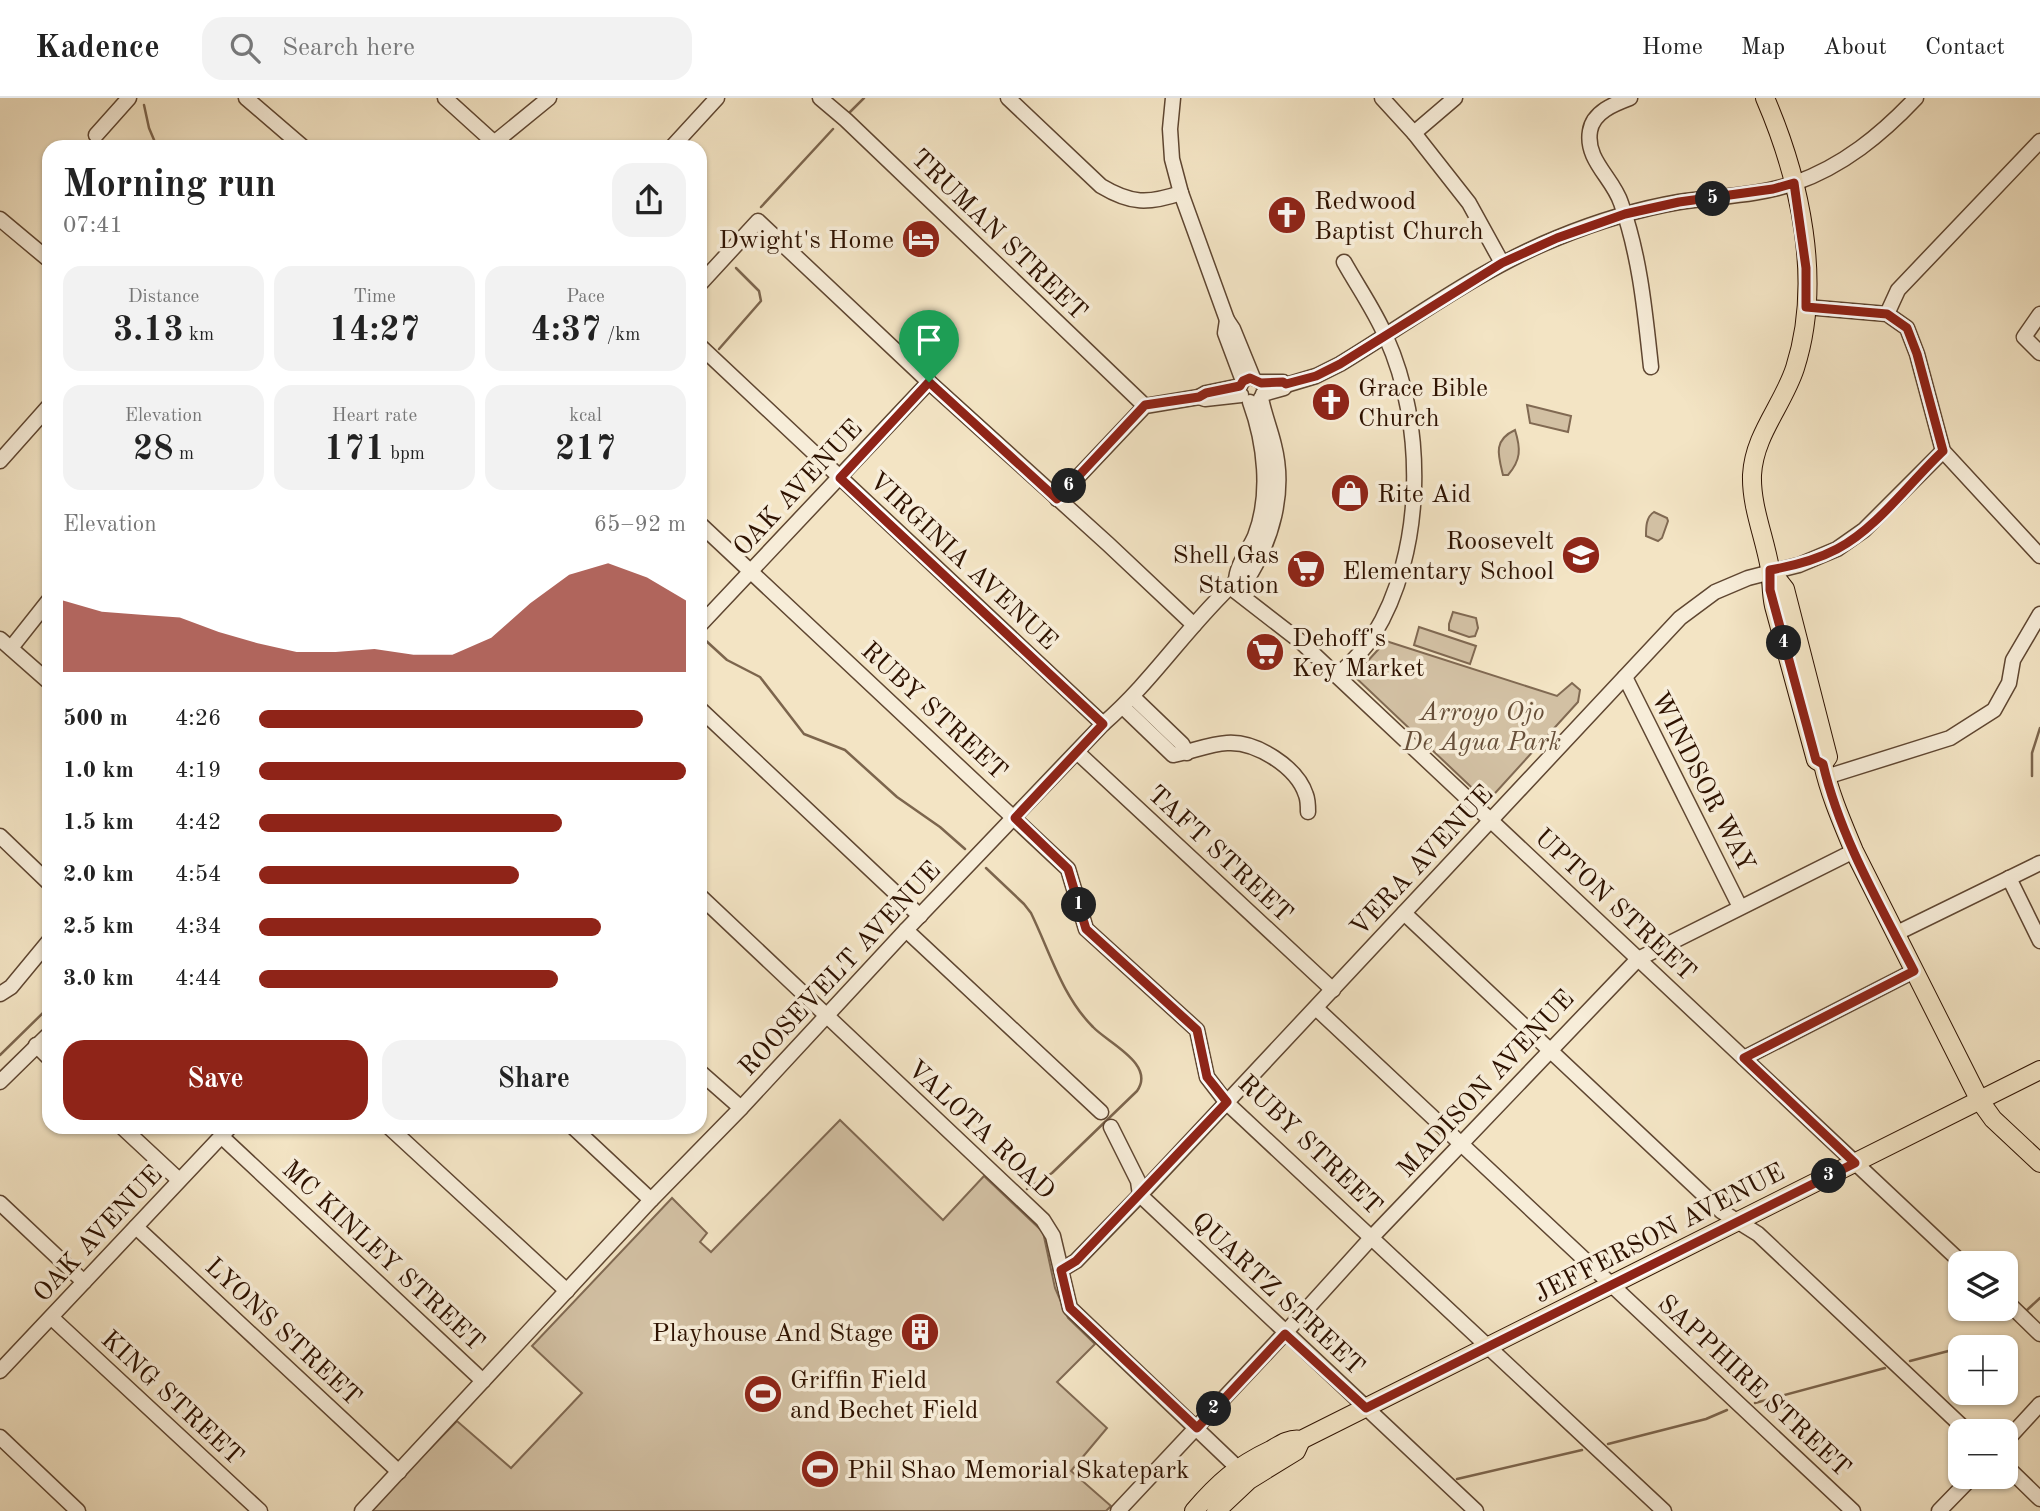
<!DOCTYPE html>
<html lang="en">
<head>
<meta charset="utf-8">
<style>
  body { margin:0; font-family:"Old Standard TT",serif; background:#f2f2f2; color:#222; height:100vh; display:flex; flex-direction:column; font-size:26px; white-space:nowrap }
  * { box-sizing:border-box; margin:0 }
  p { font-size:23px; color:#767676 }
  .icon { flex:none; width:38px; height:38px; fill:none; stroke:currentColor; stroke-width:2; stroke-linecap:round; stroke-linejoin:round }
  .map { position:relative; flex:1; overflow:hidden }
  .details { position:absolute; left:42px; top:42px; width:665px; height:994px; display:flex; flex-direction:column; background:#fff; border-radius:21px; box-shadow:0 2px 5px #0004 }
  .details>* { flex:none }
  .buttons { position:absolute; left:1948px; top:1153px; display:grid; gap:14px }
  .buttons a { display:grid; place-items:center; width:70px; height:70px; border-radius:14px; background:#fff; box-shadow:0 2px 5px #0004; font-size:35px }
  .pin { position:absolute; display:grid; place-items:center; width:60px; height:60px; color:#fff; margin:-72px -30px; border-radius:50% 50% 50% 0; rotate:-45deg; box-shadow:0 0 7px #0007 }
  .pin .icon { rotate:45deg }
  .km { position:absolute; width:35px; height:35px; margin:-18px; border-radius:50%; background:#222; color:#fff; font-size:19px; line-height:35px; text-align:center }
  .round { display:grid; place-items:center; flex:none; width:74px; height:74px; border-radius:21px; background:#f2f2f2 }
  .headline { display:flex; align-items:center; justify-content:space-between; height:119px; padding:0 21px }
  h1 { font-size:38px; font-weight:700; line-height:52px }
  .metrics { display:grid; grid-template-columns:repeat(3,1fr); gap:10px; height:119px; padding:7px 21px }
  .metrics div { display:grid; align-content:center; border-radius:18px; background:#f2f2f2; text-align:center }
  .metrics b { font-size:35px; font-weight:700 }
  .metrics small { font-size:19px; font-weight:400 }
  .metrics p { font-size:19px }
  .chart { height:196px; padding:14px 21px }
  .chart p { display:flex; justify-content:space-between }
  .chart svg { width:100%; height:126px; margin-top:7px; fill:#8f2418; opacity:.7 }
  .primary-button { display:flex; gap:14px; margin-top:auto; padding:14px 21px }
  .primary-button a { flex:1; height:80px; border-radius:21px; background:#8f2418; color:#fff; font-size:28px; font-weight:700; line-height:80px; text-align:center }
  .primary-button a+a { background:#f2f2f2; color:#222 }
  ul { padding:0 21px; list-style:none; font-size:23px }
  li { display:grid; grid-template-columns:112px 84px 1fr; align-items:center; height:52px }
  li i { height:18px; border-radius:9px; background:#8f2418 }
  header { display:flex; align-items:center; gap:42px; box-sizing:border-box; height:98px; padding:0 35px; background:#fff; border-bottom:2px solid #e0e0e0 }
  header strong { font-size:33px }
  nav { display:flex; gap:38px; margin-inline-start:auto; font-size:24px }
  .search { width:490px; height:63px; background:#f2f2f2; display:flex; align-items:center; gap:18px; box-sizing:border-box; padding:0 24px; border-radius:21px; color:#767676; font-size:26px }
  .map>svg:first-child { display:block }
</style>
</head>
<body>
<header>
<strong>Kadence</strong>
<div class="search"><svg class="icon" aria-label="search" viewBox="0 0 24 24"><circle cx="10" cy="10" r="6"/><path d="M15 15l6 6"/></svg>Search here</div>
<nav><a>Home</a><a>Map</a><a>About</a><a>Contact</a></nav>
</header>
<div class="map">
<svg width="2040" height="1413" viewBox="0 0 2040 1413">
  <rect width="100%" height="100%" fill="#f3e4c4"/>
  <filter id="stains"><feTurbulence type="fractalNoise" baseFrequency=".00286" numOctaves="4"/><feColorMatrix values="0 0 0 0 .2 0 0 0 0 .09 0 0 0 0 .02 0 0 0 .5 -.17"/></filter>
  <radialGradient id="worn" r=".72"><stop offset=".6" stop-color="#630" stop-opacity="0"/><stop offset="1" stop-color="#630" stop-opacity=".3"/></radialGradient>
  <g fill="#d2c0a3" stroke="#806952" stroke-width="2">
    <polygon points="1527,307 1571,318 1568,334 1530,325"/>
    <path d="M 1515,332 C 1521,351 1521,362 1508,377 L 1503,377 C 1498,357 1493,342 1515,332 Z"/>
    <path d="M 1654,414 L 1667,420 L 1668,423 L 1662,440 L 1658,443 L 1646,438 C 1646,429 1646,419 1654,414 Z"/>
    <polygon points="1453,514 1476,520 1478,530 1475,538 1469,539 1449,532 1449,526"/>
    <polygon points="1419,529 1476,548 1470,566 1414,547"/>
    <polygon points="1386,543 1557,598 1572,585 1580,592 1578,604 1487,704 1354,578"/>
    <polygon points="840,1022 943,1122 984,1078 1043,1134 1055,1190 1068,1220 1095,1246 1057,1284 1107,1330 1071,1373 1111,1408 1106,1413 369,1413 457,1323 511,1370 582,1295 532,1248 672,1100 707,1135 700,1144 711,1154"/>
  </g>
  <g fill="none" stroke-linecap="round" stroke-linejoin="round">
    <g stroke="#7c654d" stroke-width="2.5">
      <polyline points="144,7 149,30 157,49"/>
      <polyline points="849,15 864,0"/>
      <polyline points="761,109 833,31"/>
      <polyline points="719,251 761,203 759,193 736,170"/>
      <polyline points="700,271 702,269"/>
      <polyline points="704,541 727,562 760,579 804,636 845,652 897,699 940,729 965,751"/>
      <polyline points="2032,678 2032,655 2040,630"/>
      <path d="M 986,770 L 1024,806 L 1031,815 C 1050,854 1062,898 1093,929 C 1108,945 1156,966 1137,993 L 1052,1075 L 1027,1091"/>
      <polyline points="0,957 49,909"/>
      <polyline points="2027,1212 2040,1200"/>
      <polyline points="1960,1250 1992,1240"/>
      <polyline points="1910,1263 1960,1250"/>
      <polyline points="1755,1305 1885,1270"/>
      <polyline points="1608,1346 1706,1321 1727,1312"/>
      <polyline points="1457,1381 1582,1352"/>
    </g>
    <g stroke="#5f4631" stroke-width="17">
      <g id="minor">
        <polyline points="246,0 303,49"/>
        <polyline points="445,0 499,49"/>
        <polyline points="820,0 846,22 1145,308"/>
        <path d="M 1008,0 L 1101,88 C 1131,106 1148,106 1181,95"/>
        <polyline points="1173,0 1170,31 1172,61 1181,95 1227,222"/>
        <polyline points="1382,0 1414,35 1469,105 1502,165"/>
        <path d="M 1630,0 C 1614,6 1593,14 1590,33 C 1585,62 1613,80 1621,105 C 1640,158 1645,214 1651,269"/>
        <polyline points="1414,35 1455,0"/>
        <polyline points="96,37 129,0"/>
        <polyline points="489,49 549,0"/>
        <polyline points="672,49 717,0"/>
        <polyline points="0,121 49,162"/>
        <polyline points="700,186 758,123 929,284 1108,446 1194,527"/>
        <polyline points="1806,209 1887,216 1907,230 1917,256 1943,353 2040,458"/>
        <polyline points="1887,216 1898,192 2040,43"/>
        <polyline points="2040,216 2024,239 2040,255"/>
        <polyline points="700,248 1103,626"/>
        <polyline points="1243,283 1225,235 1227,222 1233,231 1253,280"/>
        <polyline points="1261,284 1283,284 1286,287 1284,290 1263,296"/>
        <path d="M 1286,287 L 1316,278 L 1340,266 C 1411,223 1480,171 1557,140 C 1596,124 1638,111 1679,104 C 1718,98 1757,98 1795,85 C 1843,68 1881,37 1916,0"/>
        <polyline points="1240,288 1206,295 1199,299 1205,301 1241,297"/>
        <path d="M 1250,304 C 1265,345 1271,397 1255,438 C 1249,452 1236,468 1236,483 L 1246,483 C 1272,443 1286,394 1274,347 C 1270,330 1264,316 1261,300"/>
        <polyline points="0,363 49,308"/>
        <polyline points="1057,401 1145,308 1199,299"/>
        <polyline points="700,426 1068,771 1086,831 1197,932 1207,979 1227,1005 1664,1413"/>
        <polyline points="1230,489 1301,544 1337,578 1963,1166"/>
        <polyline points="700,527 929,284"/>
        <polyline points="0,541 49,584"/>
        <polyline points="11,550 49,502"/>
        <path d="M 1337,578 C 1349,566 1364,553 1373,538 C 1425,455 1426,327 1386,239 C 1375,213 1358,189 1344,164"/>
        <polyline points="1625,579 1740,809"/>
        <polyline points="1133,599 1182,646 1187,655"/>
        <path d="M 1123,609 L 1173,657 C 1191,654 1209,646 1227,645 C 1256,643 1297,669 1306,697 C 1308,702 1308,709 1308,714"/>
        <polyline points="700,611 920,818"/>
        <polyline points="1077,654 1333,892"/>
        <polyline points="1826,679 1950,640 1994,612 2009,585 2013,562 2040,516"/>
        <polyline points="0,738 49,785"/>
        <polyline points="2009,780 2040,843"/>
        <polyline points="700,798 1043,1122 1053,1138 1070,1210 1244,1376"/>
        <polyline points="1404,815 1721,1113 1758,1136 1968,1334"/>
        <polyline points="906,832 1101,1014"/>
        <polyline points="1895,836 2040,765"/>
        <polyline points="0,896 11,889 49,843"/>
        <polyline points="1316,910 1853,1413"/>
        <polyline points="36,947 49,960"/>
        <polyline points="1744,960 1914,873"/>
        <polyline points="700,974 741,1010"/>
        <polyline points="0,984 49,936"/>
        <polyline points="122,1029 179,1082"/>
        <polyline points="389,1029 567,1193"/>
        <polyline points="573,1029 651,1102"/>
        <polyline points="1111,1029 1138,1083 1140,1097 1476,1413"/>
        <polyline points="221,1038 483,1283"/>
        <polyline points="0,1105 84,1184"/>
        <polyline points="136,1129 399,1374"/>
        <polyline points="1061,1172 1076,1163 1140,1097 1680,520 1715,494 1748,480 1799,467 1837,451 1864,432 1943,353"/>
        <polyline points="2006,1203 2040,1236"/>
        <polyline points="52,1220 260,1413"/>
        <polyline points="0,1273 230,1029"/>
        <polyline points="0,1339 78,1413"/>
        <polyline points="2006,1343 2040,1306"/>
        <polyline points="2006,1368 2040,1401"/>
        <path d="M 362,1413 L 651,1102 L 741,1010 L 906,832 L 1103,626 C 1153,583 1188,527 1236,483"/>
        <polyline points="1118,1413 1285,1235 1372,1139 1638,861 1854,753"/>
        <polyline points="1939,1413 1972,1379"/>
      </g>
    </g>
    <g stroke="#2e1200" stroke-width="20">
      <g id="major">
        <path d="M 1765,0 C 1800,81 1823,183 1795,270 C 1783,307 1754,337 1752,377 C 1751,409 1765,440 1770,471 C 1772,484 1771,495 1774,508 L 1816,662 L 1823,666"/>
        <path d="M 1770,472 L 1785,491 L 1828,659 L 1823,666 C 1830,697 1842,724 1854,753 L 1980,1003 L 1993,1021 L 2040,1065"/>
        <path d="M 1194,1413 C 1218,1385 1237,1368 1271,1352 C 1281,1346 1290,1340 1301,1342 L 2040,972"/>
        <polyline points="1216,1413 1249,1382 1296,1353 1301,1342"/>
      </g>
    </g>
    <use href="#minor" stroke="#f7edd9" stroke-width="14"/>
    <use href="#major" stroke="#f3e4c4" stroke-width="18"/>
  </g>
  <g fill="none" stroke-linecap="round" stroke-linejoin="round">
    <g stroke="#fff" stroke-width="14">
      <path id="route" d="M 1794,85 L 1806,170 L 1806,209 L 1887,216 L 1907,230 L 1917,256 L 1943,353 C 1910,384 1877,430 1837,451 C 1816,462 1793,468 1770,472 L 1770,492 L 1816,662 L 1823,666 C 1840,739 1880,807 1914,873 L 1744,960 L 1855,1065 L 1366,1310 L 1285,1236 L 1197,1330 L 1070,1210 L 1061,1172 L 1076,1163 L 1227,1004 L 1207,979 L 1197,932 L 1086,831 L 1068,771 L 1015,720 L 1103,626 L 840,380 L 929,284 L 1057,401 L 1145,307 L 1199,299 L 1206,295 L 1240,288 L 1243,283 L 1250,280 L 1261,285 L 1283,284 L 1286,286 L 1316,278 L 1340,266 L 1502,165 L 1557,140 L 1625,116 L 1679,104 L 1773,91 Z"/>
    </g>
    <use href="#route" stroke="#8f2418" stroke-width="9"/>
  </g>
  <defs>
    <g id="church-disc" transform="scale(2.0125)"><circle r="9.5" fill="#8f2418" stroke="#f7edd9"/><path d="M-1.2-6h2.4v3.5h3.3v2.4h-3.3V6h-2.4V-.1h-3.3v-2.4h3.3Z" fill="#fff"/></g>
    <g id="hotel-disc" transform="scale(2.0125)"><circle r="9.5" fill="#8f2418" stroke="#f7edd9"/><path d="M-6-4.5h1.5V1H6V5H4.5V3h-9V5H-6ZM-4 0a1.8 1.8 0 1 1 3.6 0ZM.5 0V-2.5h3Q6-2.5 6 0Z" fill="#fff"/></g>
    <g id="shop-disc" transform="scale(2.0125)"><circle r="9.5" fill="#8f2418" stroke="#f7edd9"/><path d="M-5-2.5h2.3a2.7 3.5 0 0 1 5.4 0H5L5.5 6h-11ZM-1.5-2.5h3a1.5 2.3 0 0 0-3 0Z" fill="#fff"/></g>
    <g id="school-disc" transform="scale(2.0125)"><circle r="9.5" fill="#8f2418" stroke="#f7edd9"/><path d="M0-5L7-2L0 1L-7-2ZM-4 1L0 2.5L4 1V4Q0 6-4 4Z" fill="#fff"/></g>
    <g id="supermarket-disc" transform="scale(2.0125)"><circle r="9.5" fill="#8f2418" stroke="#f7edd9"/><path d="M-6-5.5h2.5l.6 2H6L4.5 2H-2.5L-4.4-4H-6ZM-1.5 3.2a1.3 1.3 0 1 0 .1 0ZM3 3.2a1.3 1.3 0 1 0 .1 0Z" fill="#fff"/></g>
    <g id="building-disc" transform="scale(2.0125)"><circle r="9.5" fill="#8f2418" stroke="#f7edd9"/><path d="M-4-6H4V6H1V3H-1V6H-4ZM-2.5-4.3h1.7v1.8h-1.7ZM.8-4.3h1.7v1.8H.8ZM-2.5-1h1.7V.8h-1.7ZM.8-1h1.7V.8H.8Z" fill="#fff"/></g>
    <g id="stadium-disc" transform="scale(2.0125)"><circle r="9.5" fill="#8f2418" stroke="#f7edd9"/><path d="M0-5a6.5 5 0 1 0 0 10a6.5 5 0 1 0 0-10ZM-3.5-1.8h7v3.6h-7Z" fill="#fff"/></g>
  </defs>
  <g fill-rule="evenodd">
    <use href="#church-disc" x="1287" y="117"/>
    <use href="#hotel-disc" x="921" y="141"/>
    <use href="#church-disc" x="1331" y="304"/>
    <use href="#shop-disc" x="1350" y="395"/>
    <use href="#school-disc" x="1581" y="457"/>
    <use href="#supermarket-disc" x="1306" y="471"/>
    <use href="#supermarket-disc" x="1265" y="554"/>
    <use href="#building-disc" x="920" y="1234"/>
    <use href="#stadium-disc" x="763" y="1296"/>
    <use href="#stadium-disc" x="820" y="1371"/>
  </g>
  <g text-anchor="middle" stroke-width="7" stroke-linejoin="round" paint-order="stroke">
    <g font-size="26" fill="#2e1200" stroke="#f7edd9" text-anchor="start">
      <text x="1314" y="111">Redwood<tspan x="1314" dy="30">Baptist Church</tspan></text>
      <text x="894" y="150" text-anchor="end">Dwight's Home</text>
      <text x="1358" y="298">Grace Bible<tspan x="1358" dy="30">Church</tspan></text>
      <text x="1377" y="404">Rite Aid</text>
      <text x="1554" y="451" text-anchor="end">Roosevelt<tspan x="1554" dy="30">Elementary School</tspan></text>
      <text x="1279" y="465" text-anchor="end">Shell Gas<tspan x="1279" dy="30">Station</tspan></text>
      <text x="1292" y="548">Dehoff's<tspan x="1292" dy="30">Key Market</tspan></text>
      <text x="893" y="1243" text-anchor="end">Playhouse And Stage</text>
      <text x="790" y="1290">Griffin Field<tspan x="790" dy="30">and Bechet Field</tspan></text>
      <text x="847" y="1380">Phil Shao Memorial Skatepark</text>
    </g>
    <g font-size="26" fill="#2e1200" stroke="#f7edd9">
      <text transform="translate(1000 136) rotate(44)" y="9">TRUMAN STREET</text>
      <text transform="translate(797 389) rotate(-47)" y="9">OAK AVENUE</text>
      <text transform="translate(964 462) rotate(43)" y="9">VIRGINIA AVENUE</text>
      <text transform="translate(935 612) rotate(43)" y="9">RUBY STREET</text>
      <text transform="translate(1704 683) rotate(63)" y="9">WINDSOR WAY</text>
      <text transform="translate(1221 755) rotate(43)" y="9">TAFT STREET</text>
      <text transform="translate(1421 762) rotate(-47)" y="9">VERA AVENUE</text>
      <text transform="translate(1616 806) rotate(43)" y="9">UPTON STREET</text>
      <text transform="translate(839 870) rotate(-47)" y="9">ROOSEVELT AVENUE</text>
      <text transform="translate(1485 985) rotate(-47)" y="9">MADISON AVENUE</text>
      <text transform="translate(982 1031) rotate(43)" y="9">VALOTA ROAD</text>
      <text transform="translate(1311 1046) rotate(44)" y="9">RUBY STREET</text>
      <text transform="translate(1659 1134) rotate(-27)" y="9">JEFFERSON AVENUE</text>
      <text transform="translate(97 1135) rotate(-47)" y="9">OAK AVENUE</text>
      <text transform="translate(384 1157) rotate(43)" y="9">MC KINLEY STREET</text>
      <text transform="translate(1279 1195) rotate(43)" y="9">QUARTZ STREET</text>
      <text transform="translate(284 1233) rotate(43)" y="9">LYONS STREET</text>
      <text transform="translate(1755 1287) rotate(43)" y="9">SAPPHIRE STREET</text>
      <text transform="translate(173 1299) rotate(43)" y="9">KING STREET</text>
    </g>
    <g font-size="26" font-style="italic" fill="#674f39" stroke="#f7edd9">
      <text x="1482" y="622">Arroyo Ojo<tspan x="1482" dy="30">De Agua Park</tspan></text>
    </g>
  </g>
  <rect width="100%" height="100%" filter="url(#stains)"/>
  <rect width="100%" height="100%" fill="url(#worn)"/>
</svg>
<div class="buttons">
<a><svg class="icon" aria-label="layers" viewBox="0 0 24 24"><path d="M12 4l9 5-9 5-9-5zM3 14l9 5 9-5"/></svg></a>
<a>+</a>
<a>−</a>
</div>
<div class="pin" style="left:929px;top:284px;background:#1e9e55"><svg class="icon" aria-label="arrive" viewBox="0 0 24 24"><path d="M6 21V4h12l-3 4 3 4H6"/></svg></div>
<b class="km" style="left:1079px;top:807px">1</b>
<b class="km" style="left:1214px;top:1311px">2</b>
<b class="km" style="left:1829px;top:1078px">3</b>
<b class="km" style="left:1784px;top:545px">4</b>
<b class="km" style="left:1713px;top:101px">5</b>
<b class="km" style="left:1069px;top:388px">6</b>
<section class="details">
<div class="headline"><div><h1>Morning run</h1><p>07:41</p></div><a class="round"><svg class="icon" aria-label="share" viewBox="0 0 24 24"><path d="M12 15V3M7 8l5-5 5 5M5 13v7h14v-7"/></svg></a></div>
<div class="metrics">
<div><p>Distance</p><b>3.13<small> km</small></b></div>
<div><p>Time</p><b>14:27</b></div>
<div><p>Pace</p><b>4:37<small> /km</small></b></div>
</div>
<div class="metrics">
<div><p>Elevation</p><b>28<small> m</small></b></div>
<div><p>Heart rate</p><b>171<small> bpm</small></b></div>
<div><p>kcal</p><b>217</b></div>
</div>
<div class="chart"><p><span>Elevation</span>65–92 m</p>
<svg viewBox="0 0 160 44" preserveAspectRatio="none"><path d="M0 44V19L10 23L20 24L30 25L40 30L50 34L60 37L70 37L80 36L90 38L100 38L110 32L120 20L130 10L140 6L150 11L160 19V44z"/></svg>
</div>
<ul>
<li><b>500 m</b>4:26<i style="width:90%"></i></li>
<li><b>1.0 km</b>4:19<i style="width:100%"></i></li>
<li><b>1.5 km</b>4:42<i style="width:71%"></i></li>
<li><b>2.0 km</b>4:54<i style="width:61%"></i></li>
<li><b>2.5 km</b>4:34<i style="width:80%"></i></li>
<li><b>3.0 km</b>4:44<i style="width:70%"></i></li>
</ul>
<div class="primary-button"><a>Save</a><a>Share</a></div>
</section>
</div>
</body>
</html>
